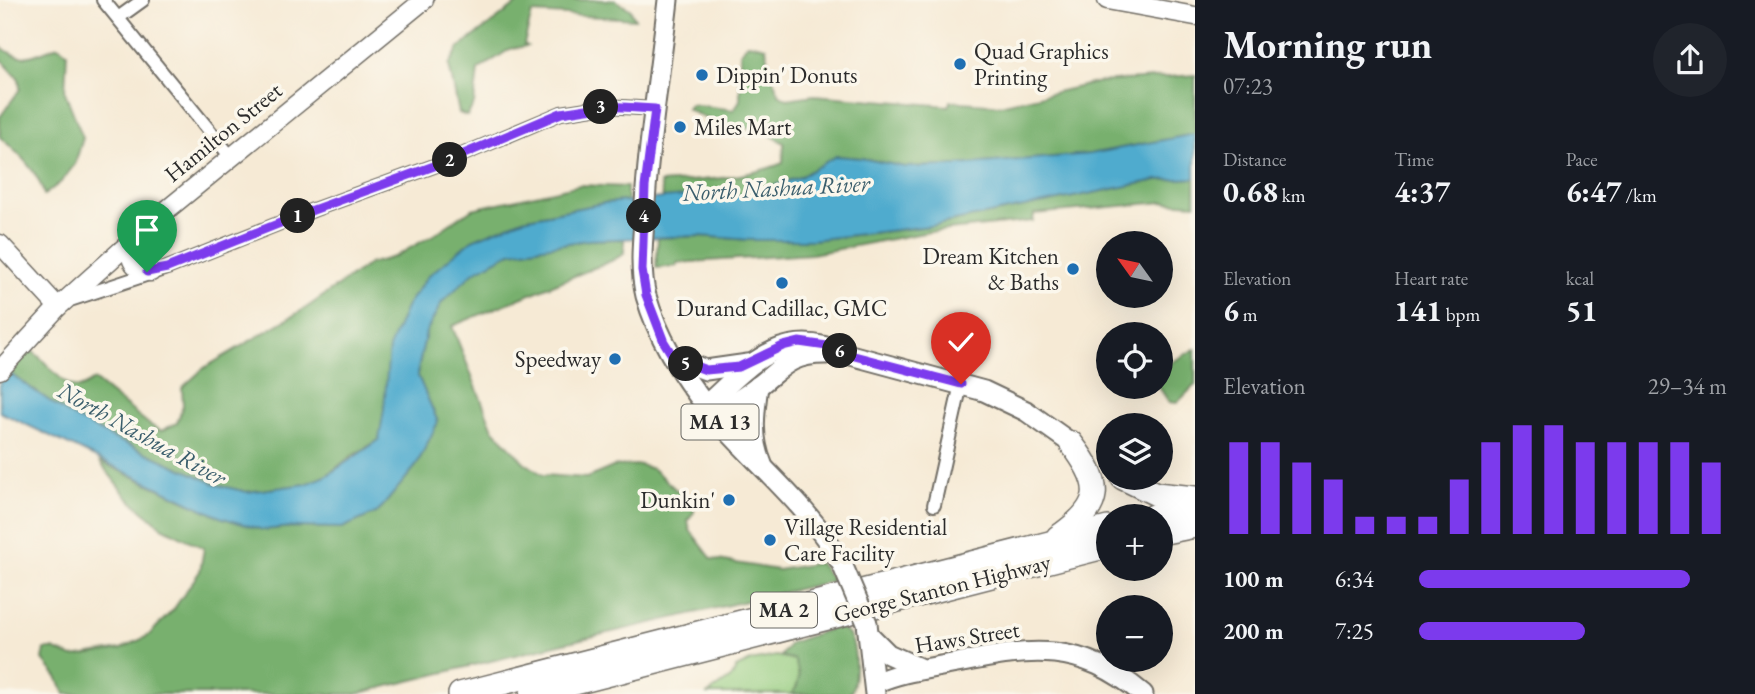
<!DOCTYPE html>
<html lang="en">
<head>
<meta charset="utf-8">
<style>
  body { margin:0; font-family:"EB Garamond",serif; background:#20242c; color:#f1f3f6; height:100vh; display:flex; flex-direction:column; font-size:26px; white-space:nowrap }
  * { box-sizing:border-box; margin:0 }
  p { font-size:23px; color:#9ea1a6 }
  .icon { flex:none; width:38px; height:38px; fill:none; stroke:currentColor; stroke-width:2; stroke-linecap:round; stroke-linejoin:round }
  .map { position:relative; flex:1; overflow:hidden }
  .side { display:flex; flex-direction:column; background:#171b24; width:560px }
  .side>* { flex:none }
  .needle { width:46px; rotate:303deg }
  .controls { position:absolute; left:1096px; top:231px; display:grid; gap:14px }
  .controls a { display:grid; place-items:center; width:77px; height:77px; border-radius:50%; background:#171b24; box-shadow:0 7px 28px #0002; font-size:35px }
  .pin { position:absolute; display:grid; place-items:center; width:60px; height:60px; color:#fff; margin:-72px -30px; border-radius:50% 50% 50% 0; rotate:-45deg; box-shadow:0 0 7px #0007 }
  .pin .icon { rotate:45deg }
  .km { position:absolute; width:35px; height:35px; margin:-18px; border-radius:50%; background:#222; color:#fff; font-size:19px; line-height:35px; text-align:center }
  .round { display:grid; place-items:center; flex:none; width:74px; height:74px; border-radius:37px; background:#20242c }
  .headline { display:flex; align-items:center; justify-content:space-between; height:119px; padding:0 28px }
  h1 { font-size:38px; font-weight:700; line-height:52px }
  .metrics { display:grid; grid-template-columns:repeat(3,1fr); gap:10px; height:119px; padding:7px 28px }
  .metrics div { display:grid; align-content:center }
  .metrics b { font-size:30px; font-weight:700 }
  .metrics small { font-size:19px; font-weight:400 }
  .metrics p { font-size:19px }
  .chart { height:196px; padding:14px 28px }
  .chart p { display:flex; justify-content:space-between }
  .chart svg { width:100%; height:126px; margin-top:7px; stroke:#7c3aed; stroke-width:6 }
  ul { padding:0 28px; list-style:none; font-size:23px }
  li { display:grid; grid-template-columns:112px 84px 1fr; align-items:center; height:52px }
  li i { height:18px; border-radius:9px; background:#7c3aed }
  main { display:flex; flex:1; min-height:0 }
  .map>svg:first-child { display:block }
</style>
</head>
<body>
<main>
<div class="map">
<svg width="1195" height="694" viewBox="0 0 1195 694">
  <rect width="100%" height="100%" fill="#fbf7ec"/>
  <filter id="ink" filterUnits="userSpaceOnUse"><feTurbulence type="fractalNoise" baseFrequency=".0143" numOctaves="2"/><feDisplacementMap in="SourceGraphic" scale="14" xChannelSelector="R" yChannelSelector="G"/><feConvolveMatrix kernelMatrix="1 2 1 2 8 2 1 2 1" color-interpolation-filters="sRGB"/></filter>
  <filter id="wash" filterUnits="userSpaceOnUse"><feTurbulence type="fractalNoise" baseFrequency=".00686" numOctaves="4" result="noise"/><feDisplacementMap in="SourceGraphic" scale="28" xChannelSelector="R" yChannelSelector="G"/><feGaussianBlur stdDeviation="1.57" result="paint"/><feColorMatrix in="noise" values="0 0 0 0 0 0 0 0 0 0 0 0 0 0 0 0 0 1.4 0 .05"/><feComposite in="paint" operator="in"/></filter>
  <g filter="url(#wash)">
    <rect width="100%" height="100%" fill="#f6ead5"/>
    <path fill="#95cc7f" stroke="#607c55" stroke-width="2" d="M 776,656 L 795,660 C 799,673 803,684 791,694 L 708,694 L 732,677 L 736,668 L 751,661 Z"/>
    <g fill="#78b06e" stroke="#526e4c" stroke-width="2">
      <polygon points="522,0 614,0 630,9 635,19 532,13 524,44 527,46 510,49 478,70 474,104 467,116 459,113 449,65 459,48"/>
      <path d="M 748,43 L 766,47 L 768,66 L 779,94 L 787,99 L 814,95 L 949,106 L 950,101 L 1000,105 L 1100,82 L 1195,75 L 1195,134 L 1090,154 L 945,166 L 905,167 L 861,158 L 837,156 L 800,177 L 745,195 L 663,198 L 660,183 C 702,180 743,179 783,163 L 784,143 L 763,131 L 711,121 L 687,109 L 690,104 L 734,110 L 740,100 L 740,53 Z"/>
      <path d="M 0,46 C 24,65 32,55 58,46 L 67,52 L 65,92 L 83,138 L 75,164 L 61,182 L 44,195 C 39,172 18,153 0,137 L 0,117 L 20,89 L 19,79 L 0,58 Z"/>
      <polygon points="1195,178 1195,204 1164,202 1034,214 1033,221 929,232 812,254 677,263 677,266 656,268 658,238 699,236 749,240 812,240 930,226 1157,180"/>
      <path d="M 580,185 L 627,187 L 627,201 L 604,203 L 523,219 L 472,240 L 429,276 L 407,305 L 379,440 L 350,457 L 326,476 L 306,484 L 247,492 L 218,485 L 113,438 L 71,416 L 7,371 L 30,350 C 44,357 64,389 79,388 C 84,387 89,383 94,380 L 150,425 L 161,431 L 177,423 L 183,406 L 182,388 L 204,368 L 306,308 L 369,264 L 394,257 L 435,234 L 472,209 Z"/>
      <polygon points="624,239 624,254 611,261 452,326 493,429 524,462 543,475 587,478 615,466 640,465 653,469 694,506 694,512 688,521 690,530 712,559 778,570 819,563 833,581 556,645 356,694 65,694 57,677 43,660 45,649 53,649 73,657 121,649 148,636 173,610 200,571 204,548 162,527 127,497 99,461 220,517 263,530 292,527 342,528 378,512 416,466 438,422 417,374 426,332 442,302 474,271 511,252 587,240"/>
      <polygon points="1195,349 1195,385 1177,403 1169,402 1159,387 1160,369"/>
      <path d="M 836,627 C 842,629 847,631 850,637 C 857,649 857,683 850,694 L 791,694 C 802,684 799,672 795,660 L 781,656 L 790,643 Z"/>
    </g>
    <polygon fill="#50abce" stroke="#3e6b7c" stroke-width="2" points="1195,134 1195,178 1157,180 930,226 812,240 749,240 699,236 588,240 511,252 474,272 442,302 426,332 417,374 438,422 416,466 378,512 342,528 292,527 263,530 220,517 0,412 0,367 71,416 113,438 218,485 247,492 306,484 326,476 379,440 384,409 389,348 407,305 428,276 472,240 523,219 604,203 698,195 745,195 800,177 836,156 861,158 905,167 945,166 1090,154"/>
  </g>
  <g filter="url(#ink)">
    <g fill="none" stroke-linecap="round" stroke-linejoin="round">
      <g stroke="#726e66" stroke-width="16">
        <g id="street">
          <polyline points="103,0 231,157"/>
          <polyline points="118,18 143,0"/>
          <polyline points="73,299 167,268 313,210 445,162 561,113 606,106 655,109"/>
          <polyline points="934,505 961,384"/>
        </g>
      </g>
      <g stroke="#726e66" stroke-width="21">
        <g id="secondary">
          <polyline points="1107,0 1195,16"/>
          <path d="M 137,238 C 125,255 131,269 151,272"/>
          <polyline points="0,244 58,307"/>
          <polyline points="0,370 58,307 163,213 424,0"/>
        </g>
      </g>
      <g stroke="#726e66" stroke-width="23">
        <g id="primary">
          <path d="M 668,0 C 660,74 647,148 644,222 C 642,246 640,272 646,296 C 658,338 683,378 711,412 C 754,463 809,505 842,564"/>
          <polyline points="674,358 706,370 748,364"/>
          <path d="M 758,386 C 754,414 751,438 762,464"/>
          <path d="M 706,405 C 748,367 781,325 843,353 L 984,391 L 1026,411 L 1071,443"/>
          <path d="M 714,415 C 728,406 743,398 756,388 C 782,368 789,354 825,354"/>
          <polyline points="867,623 875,694"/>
          <polyline points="869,635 888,654 919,668"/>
          <path d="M 875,683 C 902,671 928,669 957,663 C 1033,648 1079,641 1143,694"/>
        </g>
      </g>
      <g stroke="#726e66" stroke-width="26">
        <g id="highway">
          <polyline points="1123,478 1156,494 1195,498"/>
          <polyline points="1154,516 1195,507"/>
          <polyline points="1160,533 1195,526"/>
          <path d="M 1058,537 C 1104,505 1104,486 1071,443"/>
          <polyline points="460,694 1108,528"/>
          <polyline points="532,694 1108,546"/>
        </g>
      </g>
      <use href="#street" stroke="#fff" stroke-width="12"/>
      <use href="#secondary" stroke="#fff" stroke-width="18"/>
      <use href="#primary" stroke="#fff" stroke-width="19"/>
      <use href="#highway" stroke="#fff" stroke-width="23"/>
      <g stroke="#726e66" stroke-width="23" stroke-linecap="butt">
        <polyline id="primary-bridge" points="842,564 867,623"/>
      </g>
      <use href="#primary-bridge" stroke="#fff" stroke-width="19"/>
    </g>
  </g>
  <g fill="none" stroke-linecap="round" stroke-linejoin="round" filter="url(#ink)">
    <g stroke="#fff" stroke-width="14">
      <polyline id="route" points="147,272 167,268 313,210 445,162 561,113 606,106 655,109 645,187 642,270 646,295 664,342 674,358 706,370 739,367 783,346 799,342 827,346 843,353 961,384"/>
    </g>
    <use href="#route" stroke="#7c3aed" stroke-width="9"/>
  </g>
  <g fill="#1f6fb2" stroke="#fbf7ec" stroke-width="2.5">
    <circle cx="960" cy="64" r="7"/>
    <circle cx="702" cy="75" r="7"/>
    <circle cx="680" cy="127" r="7"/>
    <circle cx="1073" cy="269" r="7"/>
    <circle cx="782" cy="283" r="7"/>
    <circle cx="615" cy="359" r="7"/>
    <circle cx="729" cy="500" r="7"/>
    <circle cx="770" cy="540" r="7"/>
  </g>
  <g text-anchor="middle" stroke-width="7" stroke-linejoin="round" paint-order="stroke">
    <g fill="#fbf7ec" stroke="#696865" stroke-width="2">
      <rect x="681.5" y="404.5" width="77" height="35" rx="5"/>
      <rect x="751" y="592.5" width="66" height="35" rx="5"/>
    </g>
    <g font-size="21" font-weight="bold" fill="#2b2b2b">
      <text x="720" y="429">MA 13</text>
      <text x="784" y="617">MA 2</text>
    </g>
    <g font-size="23" fill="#2b2b2b" stroke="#fbf7ec" text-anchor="start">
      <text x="974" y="59">Quad Graphics<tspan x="974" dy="26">Printing</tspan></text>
      <text x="716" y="83">Dippin' Donuts</text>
      <text x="694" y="135">Miles Mart</text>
      <text x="1059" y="264" text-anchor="end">Dream Kitchen<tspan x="1059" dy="26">&amp; Baths</tspan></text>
      <text x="782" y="316" text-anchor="middle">Durand Cadillac, GMC</text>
      <text x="601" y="367" text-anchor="end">Speedway</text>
      <text x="715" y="508" text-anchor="end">Dunkin'</text>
      <text x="784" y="535">Village Residential<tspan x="784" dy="26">Care Facility</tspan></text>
    </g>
    <g font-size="23" fill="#2b2b2b" stroke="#fbf7ec">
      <text transform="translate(223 132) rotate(-39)" y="8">Hamilton Street</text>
      <text transform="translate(942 588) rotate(-14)" y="8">George Stanton Highway</text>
      <text transform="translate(967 637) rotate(-9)" y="8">Haws Street</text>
    </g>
    <g font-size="24" font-style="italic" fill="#3a5e6c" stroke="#fbf7ec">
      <text transform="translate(776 188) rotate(-3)" y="8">North Nashua River</text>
      <text transform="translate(142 434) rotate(29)" y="8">North Nashua River</text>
    </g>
  </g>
</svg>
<div class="controls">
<a><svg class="needle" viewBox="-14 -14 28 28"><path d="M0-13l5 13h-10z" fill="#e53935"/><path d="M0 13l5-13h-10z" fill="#9ea1a6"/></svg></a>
<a><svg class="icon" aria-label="locate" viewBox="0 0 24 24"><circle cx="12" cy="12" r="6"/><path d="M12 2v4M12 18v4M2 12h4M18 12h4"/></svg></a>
<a><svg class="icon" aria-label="layers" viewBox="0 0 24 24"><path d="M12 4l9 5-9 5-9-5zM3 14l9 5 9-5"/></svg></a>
<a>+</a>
<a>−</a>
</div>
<div class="pin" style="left:147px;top:272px;background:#1e9e55"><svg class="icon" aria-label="arrive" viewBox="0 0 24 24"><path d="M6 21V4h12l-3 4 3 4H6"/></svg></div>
<div class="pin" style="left:961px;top:384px;background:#d93025"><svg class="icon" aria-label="check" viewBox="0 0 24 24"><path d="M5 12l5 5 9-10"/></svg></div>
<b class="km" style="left:298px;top:216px">1</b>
<b class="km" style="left:450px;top:160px">2</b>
<b class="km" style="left:601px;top:107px">3</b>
<b class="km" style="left:644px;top:216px">4</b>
<b class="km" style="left:686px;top:364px">5</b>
<b class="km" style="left:840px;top:351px">6</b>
</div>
<section class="side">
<div class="headline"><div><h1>Morning run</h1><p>07:23</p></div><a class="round"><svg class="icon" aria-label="share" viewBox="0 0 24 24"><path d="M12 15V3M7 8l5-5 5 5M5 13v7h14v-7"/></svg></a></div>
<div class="metrics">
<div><p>Distance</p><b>0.68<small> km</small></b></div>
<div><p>Time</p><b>4:37</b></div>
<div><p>Pace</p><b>6:47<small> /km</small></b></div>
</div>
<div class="metrics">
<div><p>Elevation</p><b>6<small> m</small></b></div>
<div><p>Heart rate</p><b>141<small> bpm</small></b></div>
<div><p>kcal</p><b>51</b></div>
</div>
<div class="chart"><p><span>Elevation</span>29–34 m</p>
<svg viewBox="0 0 160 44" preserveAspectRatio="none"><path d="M5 44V12M15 44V12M25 44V19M35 44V25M45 44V38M55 44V38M65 44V38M75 44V25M85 44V12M95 44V6M105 44V6M115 44V12M125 44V12M135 44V12M145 44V12M155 44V19"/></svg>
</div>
<ul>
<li><b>100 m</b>6:34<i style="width:88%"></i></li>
<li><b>200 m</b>7:25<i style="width:54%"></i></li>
</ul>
</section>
</main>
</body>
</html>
